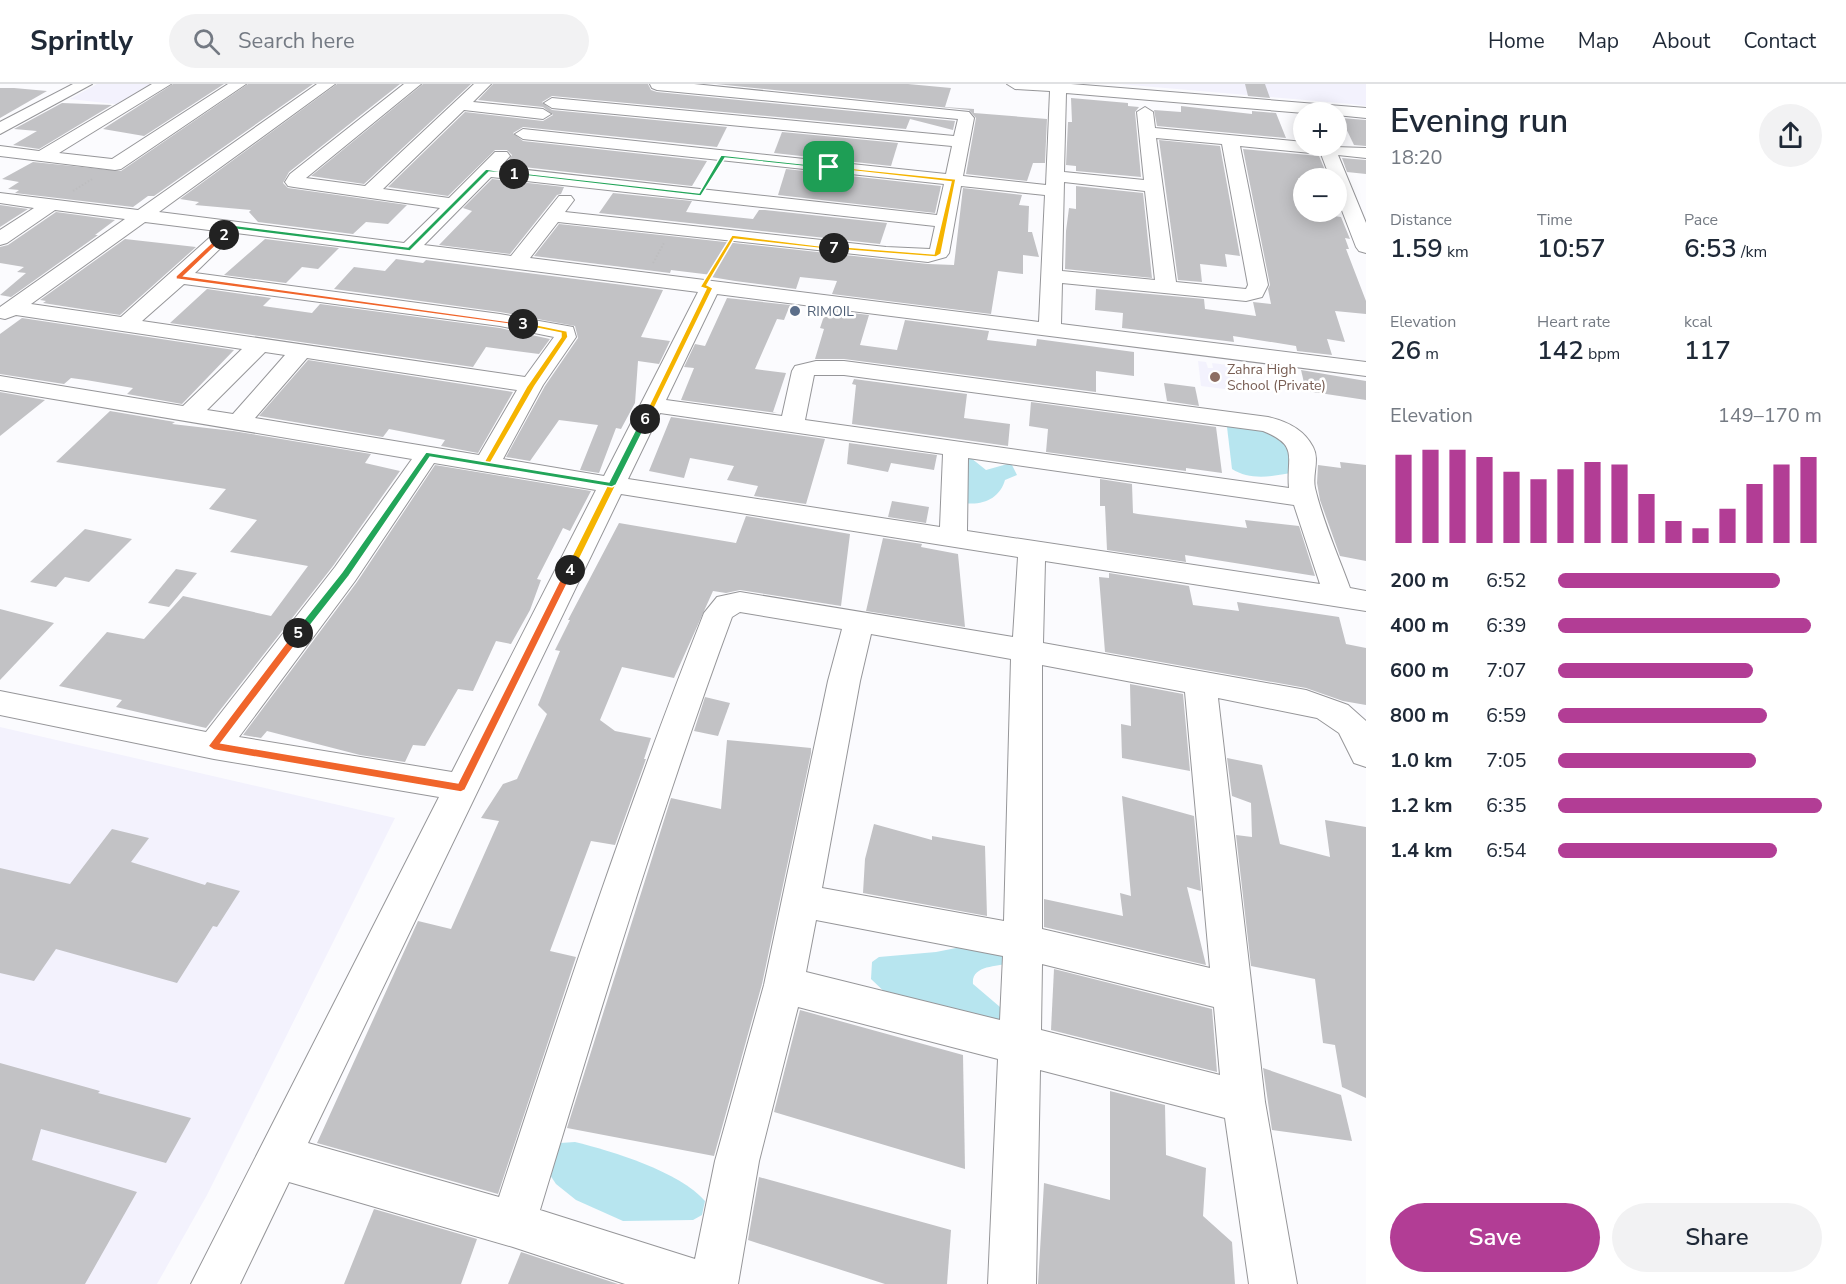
<!DOCTYPE html>
<html lang="en">
<head>
<meta charset="utf-8">
<style>
  body { margin:0; font-family:"Nunito Sans",sans-serif; background:#f2f2f3; color:#1f2937; height:100vh; display:flex; flex-direction:column; font-size:22px; white-space:nowrap }
  * { box-sizing:border-box; margin:0 }
  p { font-size:20px; color:#747a83 }
  .icon { flex:none; width:33px; height:33px; fill:none; stroke:currentColor; stroke-width:2; stroke-linecap:round; stroke-linejoin:round }
  .map { position:relative; flex:1; overflow:hidden }
  .sheet { display:flex; flex-direction:column; background:#fff; width:480px }
  .sheet>* { flex:none }
  .tools { position:absolute; left:1293px; top:18px; display:grid; gap:12px }
  .tools a { display:grid; place-items:center; width:54px; height:54px; border-radius:50%; background:#fff; box-shadow:0 3px 15px #0003; font-size:30px }
  .pin { position:absolute; display:grid; place-items:center; width:51px; height:51px; color:#fff; margin:-26px; border-radius:12px; box-shadow:0 3px 9px #0006 }
  .km { position:absolute; width:30px; height:30px; margin:-15px; border-radius:50%; background:#222; color:#fff; font-size:16px; line-height:30px; text-align:center }
  .round { display:grid; place-items:center; flex:none; width:63px; height:63px; border-radius:32px; background:#f2f2f3 }
  .summary { display:flex; align-items:center; justify-content:space-between; height:102px; padding:0 24px }
  h1 { font-size:33px; font-weight:600; line-height:45px }
  .figures { display:grid; grid-template-columns:repeat(3,1fr); gap:9px; height:102px; padding:6px 24px }
  .figures div { display:grid; align-content:center }
  .figures b { font-size:26px; font-weight:600 }
  .figures small { font-size:16px; font-weight:400 }
  .figures p { font-size:16px }
  .chart { height:168px; padding:12px 24px }
  .chart p { display:flex; justify-content:space-between }
  .chart svg { width:100%; height:108px; margin-top:6px; stroke:#b23d95; stroke-width:6 }
  .action { display:flex; gap:12px; margin-top:auto; padding:12px 24px }
  .action a { flex:1; height:69px; border-radius:36px; background:#b23d95; color:#fff; font-size:24px; font-weight:600; line-height:69px; text-align:center }
  .action a+a { background:#f2f2f3; color:#1f2937 }
  ul { padding:0 24px; list-style:none; font-size:20px }
  li { display:grid; grid-template-columns:96px 72px 1fr; align-items:center; height:45px }
  li i { height:15px; border-radius:8px; background:#b23d95 }
  header { display:flex; align-items:center; gap:36px; box-sizing:border-box; height:84px; padding:0 30px; background:#fff; border-bottom:2px solid #e0e1e3 }
  header strong { font-size:28px }
  nav { display:flex; gap:33px; margin-inline-start:auto; font-size:21px }
  .search { width:420px; height:54px; background:#f2f2f3; display:flex; align-items:center; gap:15px; box-sizing:border-box; padding:0 21px; border-radius:33px; color:#747a83; font-size:22px }
  main { display:flex; flex:1; min-height:0 }
  .map>svg:first-child { display:block }
</style>
</head>
<body>
<header>
<strong>Sprintly</strong>
<div class="search"><svg class="icon" aria-label="search" viewBox="0 0 24 24"><circle cx="10" cy="10" r="6"/><path d="M15 15l6 6"/></svg>Search here</div>
<nav><a>Home</a><a>Map</a><a>About</a><a>Contact</a></nav>
</header>
<main>
<div class="map">
<svg width="1366" height="1200" viewBox="0 0 1366 1200">
  <rect width="100%" height="100%" fill="#fbfbfe"/>
  <g fill="#f3f2fd">
    <polygon points="97,0 157,0 123,21 70,15"/>
    <polygon points="1119,0 1366,0 1366,22 1351,20"/>
    <polygon points="1198,277 1206,278 1208,284 1213,284 1212,279 1228,281 1232,306 1201,302"/>
    <polygon points="0,643 395,734 207,1111 157,1200 0,1200"/>
  </g>
  <g fill="#b7e5ef">
    <path d="M 1239,336 L 1268,346 L 1299,369 L 1290,389 C 1270,393 1249,396 1232,385 L 1227,343 Z"/>
    <path d="M 971,374 L 986,386 L 1011,379 L 1017,391 L 1005,396 C 1000,414 983,422 964,419 L 961,376 Z"/>
    <path d="M 976,860 L 997,860 L 1009,879 C 997,883 971,881 973,900 L 1000,923 L 1014,942 L 890,913 L 871,895 L 872,878 L 879,873 L 936,868 Z"/>
    <path d="M 575,1058 C 612,1067 680,1088 705,1117 L 702,1131 L 693,1136 L 623,1137 L 576,1116 L 556,1100 L 546,1085 L 560,1059 Z"/>
  </g>
  <g fill="#c2c2c5">
    <polygon points="173,0 224,0 144,52 103,45"/>
    <polygon points="248,0 313,0 154,112 148,112 133,123 15,109 19,106 8,105 19,98 2,95 33,78 121,87"/>
    <polygon points="337,0 400,0 289,88 283,99 288,104 407,121 388,140 366,138 353,150 258,138 249,128 251,126 195,121 199,118 180,115"/>
    <polygon points="423,0 471,0 364,100 311,92"/>
    <polygon points="493,0 648,0 651,6 657,8 955,37 953,46 910,35 906,45 552,12 542,18 552,26 727,43 717,63 523,43 513,49 523,57 707,77 692,102 505,81 512,71 507,66 495,66 448,112 388,103 465,28 543,37 553,31 543,23 478,16"/>
    <polygon points="716,0 908,0 951,4 945,23 974,25 974,29 1047,35 1045,79 1033,79 1027,97 966,90 976,34 969,26"/>
    <polygon points="1245,0 1265,0 1270,14 1248,12"/>
    <polygon points="0,4 14,4 47,7 0,34"/>
    <polygon points="1071,14 1128,19 1128,22 1139,23 1135,28 1141,93 1076,87 1076,82 1066,81 1068,38 1072,38"/>
    <polygon points="62,19 112,21 39,65 13,61 37,47 14,45"/>
    <polygon points="1181,22 1252,30 1252,27 1276,29 1286,54 1157,42 1154,26 1181,28"/>
    <polygon points="1341,34 1366,36 1366,62 1354,61"/>
    <polygon points="782,48 898,59 891,82 774,69"/>
    <polygon points="1159,56 1220,62 1240,172 1225,170 1227,183 1200,180 1202,198 1178,196"/>
    <polygon points="1243,65 1319,72 1325,86 1312,85 1316,94 1298,94 1304,109 1304,128 1341,133 1350,155 1345,154 1349,165 1346,165 1366,217 1366,230 1335,227 1345,258 1327,255 1332,271 1297,267 1296,262 1233,252 1234,258 1122,244 1123,229 1095,226 1096,205 1204,215 1205,225 1256,232 1253,218 1271,220 1268,205 1270,201"/>
    <polygon points="1342,74 1366,76 1366,90 1347,88"/>
    <polygon points="786,85 941,102 935,129 778,111"/>
    <polygon points="492,95 564,103 561,110 557,111 510,170 439,161 472,127 463,124"/>
    <polygon points="1076,102 1143,109 1152,194 1065,185 1066,147 1069,124 1076,125"/>
    <polygon points="963,104 1022,111 1019,121 1029,122 1028,148 1032,148 1039,173 1023,171 1023,190 998,187 991,230 832,210 837,197 800,193 796,205 735,197 711,193 712,191 671,186 670,189 534,172 559,140 928,180 954,181"/>
    <polygon points="613,109 692,117 686,128 753,135 759,126 765,126 887,139 880,160 599,129"/>
    <polygon points="0,121 28,125 0,143"/>
    <polygon points="56,128 115,136 95,151 98,151 11,213 0,211 26,189 17,188 24,183 0,179 0,163 8,161"/>
    <polygon points="125,155 196,163 120,231 43,219 46,217 40,216"/>
    <polygon points="265,155 339,164 318,185 302,183 286,199 224,191"/>
    <polygon points="396,175 423,179 426,176 663,206 641,253 670,257 659,280 638,277 635,319 621,345 616,344 599,389 580,386 598,341 559,336 530,377 506,373 545,302 578,254 575,242 500,228 334,205 354,183 385,187"/>
    <polygon points="207,205 271,214 263,222 312,229 320,220 500,244 550,255 539,270 486,263 473,283 170,239"/>
    <polygon points="727,214 790,221 784,236 777,235 755,285 786,289 773,328 777,329 681,316 694,284 684,283 695,260 705,262"/>
    <polygon points="826,226 869,231 860,261 897,266 905,236 989,247 987,256 1036,262 1037,255 1134,268 1134,292 1096,287 1096,308 844,275 815,275 824,245 820,244"/>
    <polygon points="22,234 234,266 182,320 127,310 133,304 86,296 71,294 64,300 0,290 0,250"/>
    <polygon points="308,276 513,308 478,369 441,362 445,356 389,345 383,353 259,332"/>
    <polygon points="1301,286 1366,297 1366,316 1306,307"/>
    <polygon points="854,295 967,310 964,334 1010,340 1008,362 852,340 856,301 852,300"/>
    <polygon points="1164,299 1195,303 1199,322 1167,317"/>
    <polygon points="0,308 45,316 0,352"/>
    <polygon points="1031,318 1216,343 1222,389 1186,384 1186,387 1046,368 1048,345 1029,342"/>
    <polygon points="110,327 175,338 172,340 233,347 371,370 365,379 400,387 333,482 206,644 116,623 122,616 59,602 107,548 144,555 183,512 271,532 308,482 230,468 257,436 209,425 226,405 56,378"/>
    <polygon points="671,333 825,355 806,420 754,412 758,402 727,396 734,382 690,374 684,394 649,387"/>
    <polygon points="849,359 937,371 934,386 891,379 888,388 847,380"/>
    <polygon points="1340,378 1366,381 1366,477 1340,472 1320,416 1317,399 1318,381 1341,384"/>
    <polygon points="435,381 591,407 570,447 563,444 537,495 541,496 530,526 511,560 496,557 473,607 458,605 425,662 413,661 405,678 360,671 267,647 261,654 243,651 357,498"/>
    <polygon points="1100,395 1132,400 1133,429 1138,430 1247,444 1245,436 1299,442 1315,492 1185,471 1186,478 1107,466 1105,422 1100,422"/>
    <polygon points="892,417 929,423 926,439 888,433"/>
    <polygon points="746,432 850,450 841,522 740,506 726,509 713,507 674,594 622,583 600,636 615,647 651,654 644,675 646,675 615,761 591,757 550,867 576,873 498,1110 317,1059 418,837 451,845 499,737 481,734 503,700 517,695 547,630 538,621 560,567 555,566 570,536 568,536 619,439 736,459"/>
    <polygon points="85,445 132,455 89,498 65,493 56,503 30,498"/>
    <polygon points="883,454 922,460 921,463 958,470 965,543 866,527"/>
    <polygon points="176,485 197,489 169,523 148,519"/>
    <polygon points="1109,489 1189,502 1193,521 1239,527 1237,518 1339,533 1346,560 1366,564 1366,621 1343,617 1306,604 1105,568 1099,493 1109,494"/>
    <polygon points="0,525 54,539 0,596"/>
    <polygon points="1130,600 1183,610 1190,687 1122,674 1121,640 1131,642"/>
    <polygon points="705,613 730,619 718,652 694,647"/>
    <polygon points="727,656 811,664 811,669 762,900 714,1072 567,1044 671,714 721,725"/>
    <polygon points="1227,674 1262,681 1280,760 1330,773 1325,736 1366,743 1366,1014 1342,1003 1335,961 1323,959 1315,895 1251,882 1236,751 1252,753 1251,719 1232,712"/>
    <polygon points="1122,712 1194,732 1201,807 1187,803 1206,881 1044,843 1044,815 1123,832 1120,809 1131,812"/>
    <polygon points="874,740 932,756 932,752 985,762 987,832 863,809 865,775"/>
    <polygon points="112,745 149,754 131,778 205,801 207,798 240,807 217,843 213,842 177,899 56,865 34,897 0,889 0,784 70,800"/>
    <polygon points="1054,885 1212,925 1217,988 1051,946"/>
    <polygon points="800,926 963,971 965,1085 774,1028"/>
    <polygon points="0,979 100,1007 98,1009 191,1034 166,1079 41,1045 32,1076 137,1108 85,1200 0,1200"/>
    <polygon points="1263,984 1341,1011 1352,1057 1272,1046"/>
    <polygon points="1110,1007 1165,1021 1166,1071 1206,1084 1203,1132 1232,1158 1235,1200 1038,1200 1044,1099 1110,1116"/>
    <polygon points="759,1093 951,1146 947,1200 885,1200 748,1156"/>
    <polygon points="374,1125 477,1155 461,1200 344,1200"/>
    <polygon points="521,1168 618,1200 508,1200"/>
  </g>
  <g fill="none" stroke-linecap="round" stroke-linejoin="round">
    <g stroke="#969699" stroke-width="2">
      <g id="minor">
        <polygon points="73,0 92,0 0,50 0,38"/>
        <polygon points="152,0 171,0 59,69 112,75 228,0 246,0 121,85 115,86 0,72 0,62 39,67"/>
        <path d="M 317,0 L 335,0 L 159,128 L 404,159 L 440,124 L 294,103 L 288,102 L 285,98 L 290,90 L 404,0 L 421,0 L 306,94 L 365,102 L 474,0 L 491,0 L 473,18 L 543,25 L 551,30 L 543,35 L 464,26 L 383,105 L 449,114 L 495,68 L 507,68 L 510,72 L 500,83 L 937,131 L 944,100 L 523,55 L 515,50 L 523,45 L 946,90 L 952,62 L 552,24 L 544,19 L 552,14 L 954,52 L 958,35 L 657,6 L 652,4 L 650,0 L 694,0 L 969,28 L 974,34 L 963,92 L 1046,101 L 1050,7 L 1015,5 L 1007,0 L 1071,0 L 1366,24 L 1366,34 L 1336,31 L 1336,28 L 1304,29 L 1066,9 L 1064,88 L 1144,96 L 1137,28 L 1145,23 L 1153,28 L 1155,44 L 1304,58 L 1304,62 L 1366,64 L 1366,74 L 1338,71 L 1366,139 L 1366,169 L 1359,167 L 1356,163 L 1336,111 L 1336,94 L 1330,94 L 1321,70 L 1240,62 L 1268,201 L 1262,213 L 1246,217 L 1062,199 L 1061,240 L 1366,278 L 1366,292 L 717,210 L 666,316 L 782,332 L 792,287 L 795,282 L 816,277 L 844,277 L 1268,333 C 1286,337 1304,345 1313,363 C 1320,376 1312,390 1315,404 C 1323,438 1338,471 1350,504 L 1366,507 L 1366,527 L 1045,477 L 1043,559 L 1306,606 L 1348,621 L 1366,637 L 1366,683 L 1354,679 L 1339,649 L 1317,634 L 1218,614 L 1265,1018 L 1297,1200 L 1249,1200 L 1225,1034 L 1040,986 L 1036,1200 L 988,1200 L 998,975 L 798,923 L 759,1077 L 738,1200 L 625,1200 L 513,1163 L 289,1098 L 240,1200 L 191,1200 L 439,713 L 214,675 L 0,631 L 0,607 L 206,648 L 335,483 L 412,375 L 0,306 L 0,292 L 183,322 L 242,265 L 16,231 L 5,235 L 0,234 L 0,223 L 125,135 L 55,126 L 7,159 L 0,161 L 0,146 L 34,124 L 0,119 L 0,109 L 138,126 ZM 1156,54 L 1222,60 L 1248,201 L 1246,205 L 1176,198 ZM 491,93 L 935,142 L 930,165 L 886,163 L 565,128 L 574,116 L 571,112 L 559,112 L 511,172 L 424,161 ZM 1064,98 L 1145,107 L 1155,196 L 1062,187 ZM 961,102 L 1045,111 L 1039,238 L 530,174 L 558,138 L 928,178 L 946,173 L 949,169 ZM 145,138 L 217,147 L 121,233 L 31,220 ZM 236,149 L 698,208 L 604,392 L 503,375 L 543,301 L 576,253 L 573,243 L 500,230 L 195,189 ZM 184,200 L 500,242 L 554,253 L 525,293 L 142,237 ZM 265,268 L 285,271 L 233,330 L 207,326 ZM 307,274 L 517,306 L 479,371 L 255,334 ZM 814,291 L 844,291 L 1263,347 C 1300,362 1286,373 1289,404 L 805,336 ZM 660,329 L 943,370 L 940,443 L 628,395 ZM 968,374 L 1294,421 L 1320,500 L 967,447 ZM 434,379 L 596,406 L 452,688 L 239,653 L 355,497 ZM 621,410 L 1018,473 L 1013,553 L 740,508 L 717,513 L 704,529 C 628,721 563,917 499,1113 L 308,1059 ZM 740,528 L 842,545 L 828,597 L 764,901 L 715,1077 L 695,1175 L 540,1126 C 600,927 660,728 732,533 ZM 871,550 L 1011,575 L 1004,837 L 822,804 L 860,597 ZM 1042,581 L 1185,608 L 1210,884 L 1042,845 ZM 816,836 L 1003,872 L 1000,936 L 806,888 ZM 1042,880 L 1214,923 L 1220,991 L 1041,946 Z"/>
      </g>
    </g>
    <g stroke="#bdbdbf" stroke-width="2" stroke-dasharray="1.5 2" stroke-linecap="butt">
      <polyline points="73,107 92,95"/>
      <polyline points="653,179 664,159"/>
      <polyline points="713,186 724,167"/>
    </g>
    <use href="#minor" fill="#fff" fill-rule="evenodd"/>
  </g>
  <polygon fill="#22a559" stroke="#fff" stroke-width="1.5" points="721,71 832,83 829,85 725,74 701,112 511,90 514,88 699,109"/>
  <polygon fill="#22a559" stroke="#fff" stroke-width="1.5" points="486,85 517,90 489,88 410,167 234,145 227,152 221,151 232,141 408,163"/>
  <polygon fill="#f0652b" stroke="#fff" stroke-width="1.5" points="222,149 227,151 184,192 527,240 523,242 176,195 176,192"/>
  <polygon fill="#f5b400" stroke="#fff" stroke-width="1.5" points="523,238 567,247 568,253 535,302 491,378 616,401 574,486 570,489 565,486 607,402 483,380 527,302 561,253 561,249 521,241"/>
  <polygon fill="#f0652b" stroke="#fff" stroke-width="1.5" points="570,483 574,486 465,706 461,708 214,666 208,662 295,547 298,546 303,549 302,552 221,659 458,699 565,486"/>
  <polygon fill="#22a559" stroke="#fff" stroke-width="1.5" points="645,332 649,335 616,401 612,403 430,373 349,492 302,552 295,552 295,547 342,488 426,368 609,398 641,335"/>
  <polygon fill="#f5b400" stroke="#fff" stroke-width="1.5" points="732,151 837,164 834,166 734,155 707,201 713,204 649,335 642,336 706,205 700,203"/>
  <polygon fill="#f5b400" stroke="#fff" stroke-width="1.5" points="829,82 956,95 941,170 936,173 832,165 834,162 934,170 951,98 827,84"/>
  <circle fill="#5c6f8a" stroke="#fff" stroke-width="2" cx="795" cy="227" r="6"/>
  <circle fill="#8d6e63" stroke="#fff" stroke-width="2" cx="1215" cy="293" r="6"/>
  <g text-anchor="middle" stroke-width="5" stroke-linejoin="round" paint-order="stroke">
    <g font-size="14" fill="#4e5e75" stroke="#fff" text-anchor="start">
      <text x="807" y="232">RIMOIL</text>
    </g>
    <g font-size="14" fill="#785e54" stroke="#fff" text-anchor="start">
      <text x="1227" y="290">Zahra High<tspan x="1227" dy="16">School (Private)</tspan></text>
    </g>
  </g>
</svg>
<div class="tools">
<a>+</a>
<a>−</a>
</div>
<div class="pin" style="left:829px;top:83px;background:#1e9e55"><svg class="icon" aria-label="arrive" viewBox="0 0 24 24"><path d="M6 21V4h12l-3 4 3 4H6"/></svg></div>
<b class="km" style="left:514px;top:90px">1</b>
<b class="km" style="left:224px;top:151px">2</b>
<b class="km" style="left:523px;top:240px">3</b>
<b class="km" style="left:570px;top:486px">4</b>
<b class="km" style="left:298px;top:549px">5</b>
<b class="km" style="left:645px;top:335px">6</b>
<b class="km" style="left:834px;top:164px">7</b>
</div>
<section class="sheet">
<div class="summary"><div><h1>Evening run</h1><p>18:20</p></div><a class="round"><svg class="icon" aria-label="share" viewBox="0 0 24 24"><path d="M12 15V3M7 8l5-5 5 5M5 13v7h14v-7"/></svg></a></div>
<div class="figures">
<div><p>Distance</p><b>1.59<small> km</small></b></div>
<div><p>Time</p><b>10:57</b></div>
<div><p>Pace</p><b>6:53<small> /km</small></b></div>
</div>
<div class="figures">
<div><p>Elevation</p><b>26<small> m</small></b></div>
<div><p>Heart rate</p><b>142<small> bpm</small></b></div>
<div><p>kcal</p><b>117</b></div>
</div>
<div class="chart"><p><span>Elevation</span>149–170 m</p>
<svg viewBox="0 0 160 44" preserveAspectRatio="none"><path d="M5 44V8M15 44V6M25 44V6M35 44V9M45 44V15M55 44V18M65 44V14M75 44V11M85 44V12M95 44V24M105 44V35M115 44V38M125 44V30M135 44V20M145 44V12M155 44V9"/></svg>
</div>
<ul>
<li><b>200 m</b>6:52<i style="width:84%"></i></li>
<li><b>400 m</b>6:39<i style="width:96%"></i></li>
<li><b>600 m</b>7:07<i style="width:74%"></i></li>
<li><b>800 m</b>6:59<i style="width:79%"></i></li>
<li><b>1.0 km</b>7:05<i style="width:75%"></i></li>
<li><b>1.2 km</b>6:35<i style="width:100%"></i></li>
<li><b>1.4 km</b>6:54<i style="width:83%"></i></li>
</ul>
<div class="action"><a>Save</a><a>Share</a></div>
</section>
</main>
</body>
</html>
